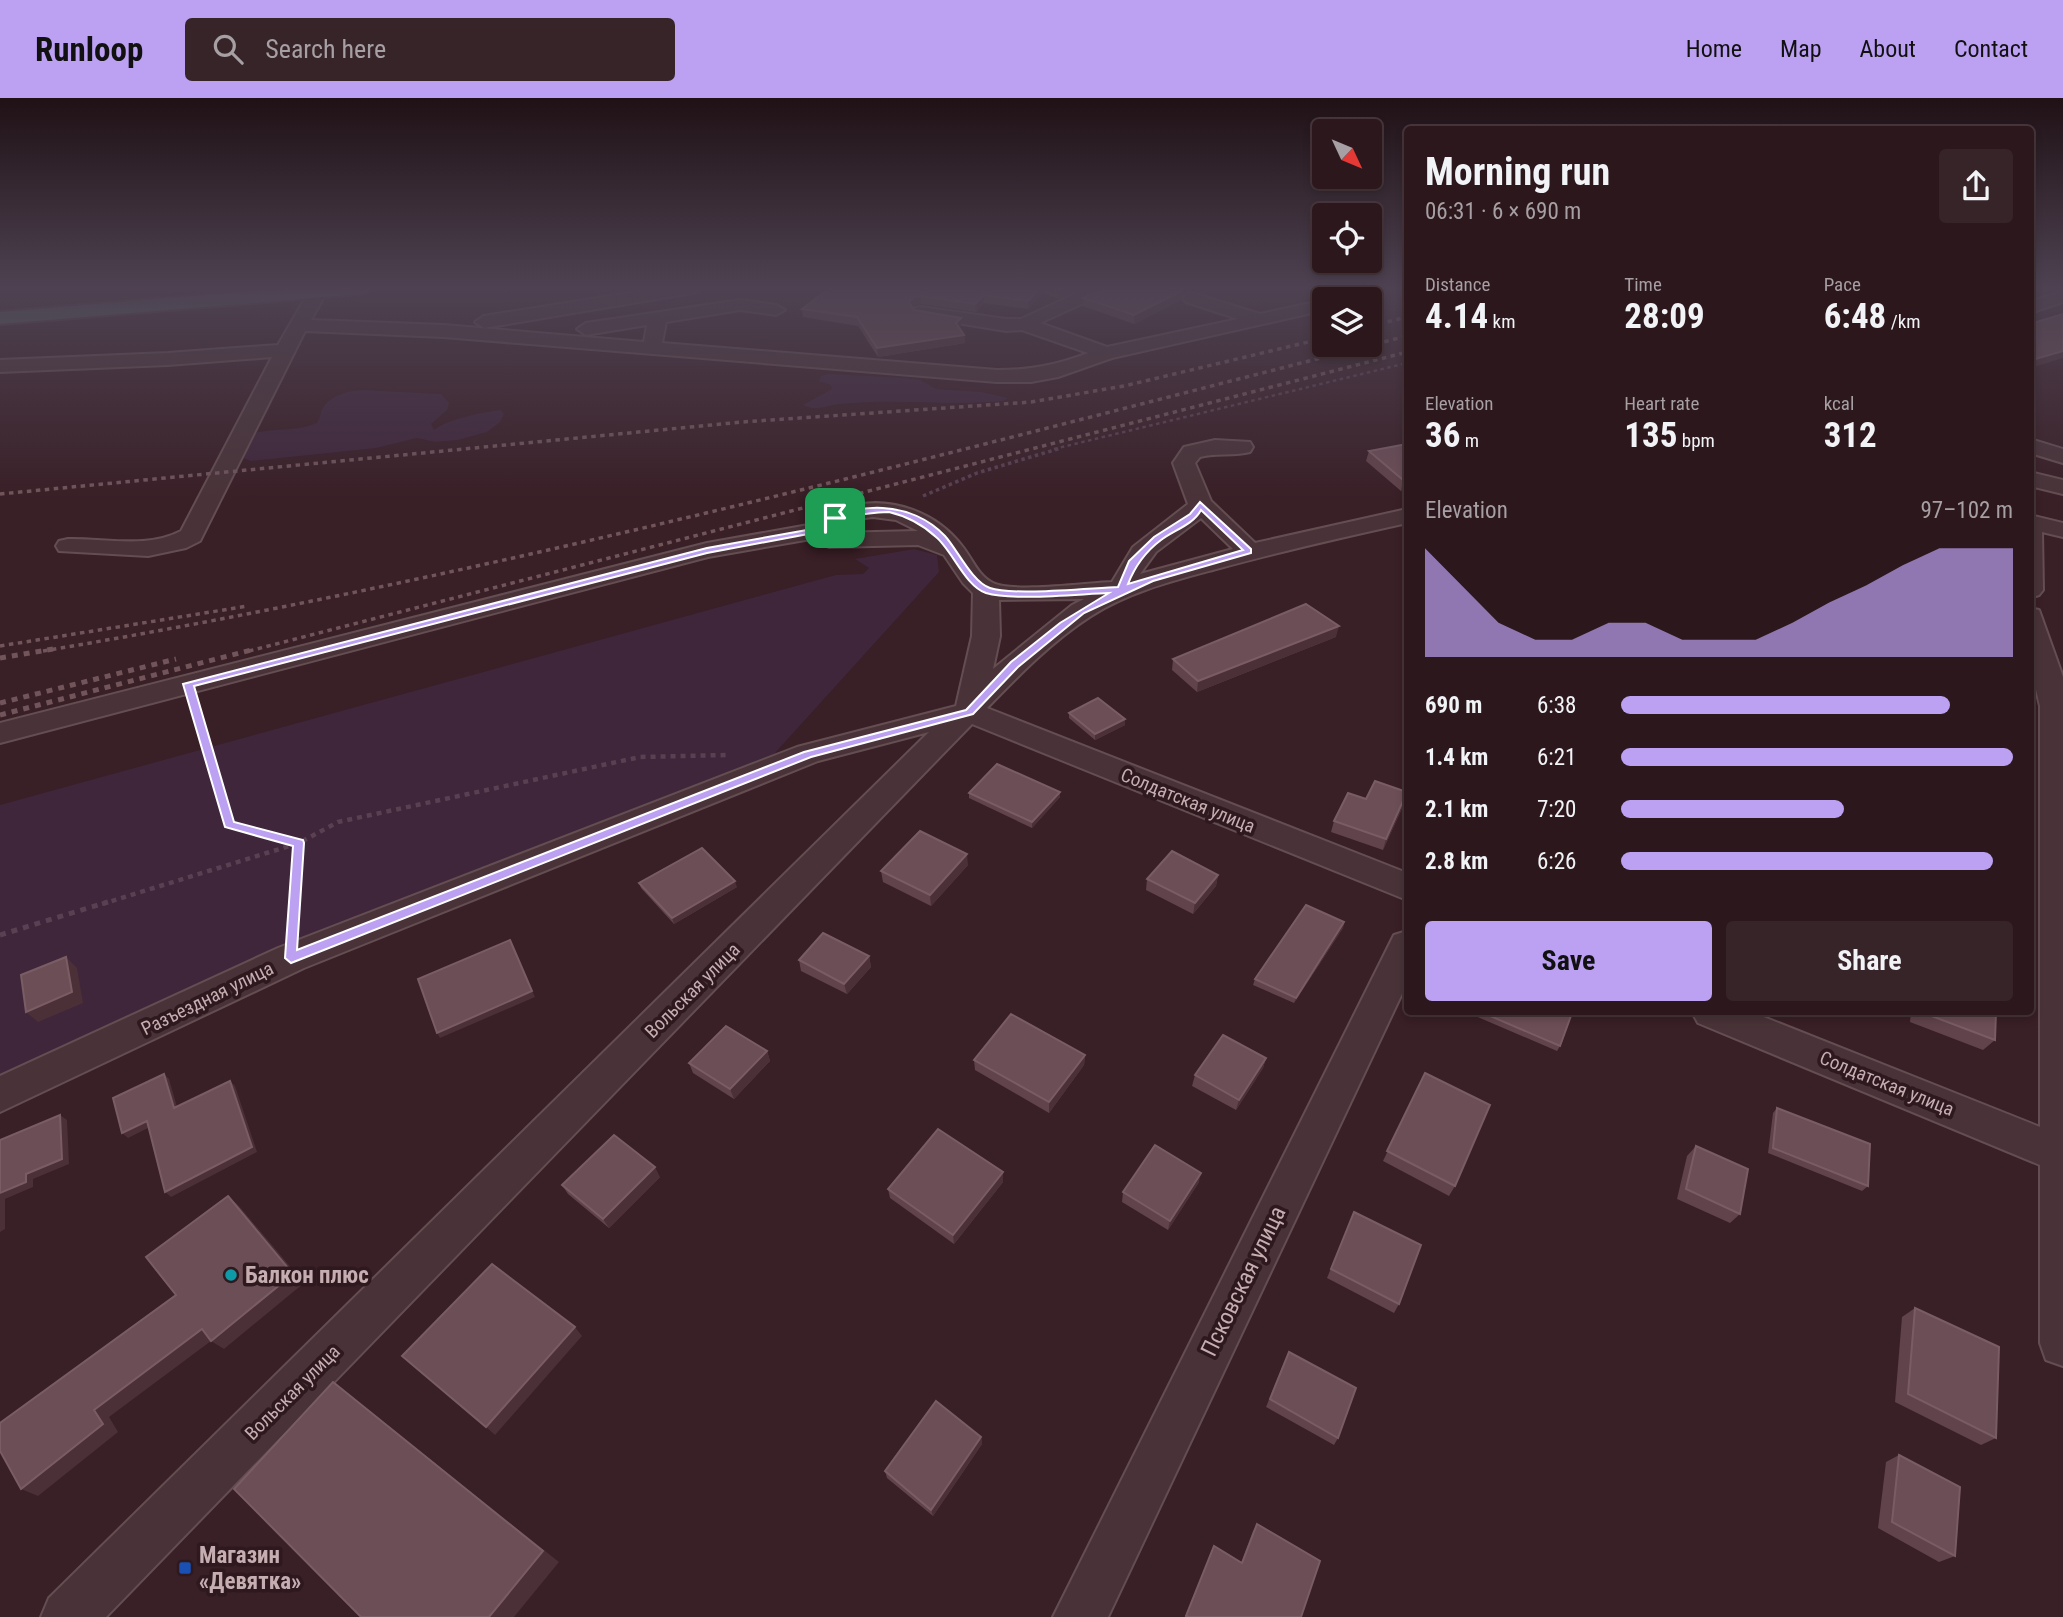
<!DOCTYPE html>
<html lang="en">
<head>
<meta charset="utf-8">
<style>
  body { margin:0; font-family:"Roboto Condensed",sans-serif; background:#372429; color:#f1f3f6; height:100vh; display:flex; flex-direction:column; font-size:26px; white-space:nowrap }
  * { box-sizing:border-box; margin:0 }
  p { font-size:23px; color:#a69fa3 }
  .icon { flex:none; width:38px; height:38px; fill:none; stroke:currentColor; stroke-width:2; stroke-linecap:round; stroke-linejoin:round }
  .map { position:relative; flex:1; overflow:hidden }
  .details { position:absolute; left:1404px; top:28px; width:630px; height:889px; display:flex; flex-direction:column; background:#2b171c; border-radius:7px; box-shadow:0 4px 10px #0003,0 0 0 2px #47363b }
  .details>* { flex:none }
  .needle { width:46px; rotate:134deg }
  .buttons { position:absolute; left:1312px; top:21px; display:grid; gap:14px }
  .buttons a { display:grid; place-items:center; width:70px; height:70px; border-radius:7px; background:#2b171c; box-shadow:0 4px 10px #0003,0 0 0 2px #47363b; font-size:35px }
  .pin { position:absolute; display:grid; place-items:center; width:60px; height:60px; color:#fff; margin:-30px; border-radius:14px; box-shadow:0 4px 10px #0006 }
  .round { display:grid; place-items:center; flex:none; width:74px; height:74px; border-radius:7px; background:#372429 }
  .overview { display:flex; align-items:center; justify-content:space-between; height:119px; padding:0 21px }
  h1 { font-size:38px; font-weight:700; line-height:52px }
  .metrics { display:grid; grid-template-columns:repeat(3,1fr); gap:10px; height:119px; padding:7px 21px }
  .metrics div { display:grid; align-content:center }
  .metrics b { font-size:35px; font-weight:700 }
  .metrics small { font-size:19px; font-weight:400 }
  .metrics p { font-size:19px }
  .chart { height:196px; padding:14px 21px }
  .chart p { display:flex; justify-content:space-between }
  .chart svg { width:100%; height:126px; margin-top:7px; fill:#bca0f2; opacity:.7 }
  .primary-button { display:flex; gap:14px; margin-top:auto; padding:14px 21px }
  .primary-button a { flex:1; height:80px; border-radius:7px; background:#bca0f2; color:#111; font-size:28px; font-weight:700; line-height:80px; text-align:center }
  .primary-button a+a { background:#372429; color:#f1f3f6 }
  ul { padding:0 21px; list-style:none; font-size:23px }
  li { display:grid; grid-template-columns:112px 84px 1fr; align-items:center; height:52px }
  li i { height:18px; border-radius:9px; background:#bca0f2 }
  header { display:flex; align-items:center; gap:42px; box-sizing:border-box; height:98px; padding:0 35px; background:#bca0f2; color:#111 }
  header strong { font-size:33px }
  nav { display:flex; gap:38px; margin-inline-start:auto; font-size:24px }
  .search { width:490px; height:63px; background:#372429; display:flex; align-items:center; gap:18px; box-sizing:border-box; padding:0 24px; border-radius:7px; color:#a69fa3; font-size:26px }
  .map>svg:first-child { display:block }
</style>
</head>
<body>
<header>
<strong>Runloop</strong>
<div class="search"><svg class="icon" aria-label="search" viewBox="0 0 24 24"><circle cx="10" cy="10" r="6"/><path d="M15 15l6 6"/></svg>Search here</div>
<nav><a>Home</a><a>Map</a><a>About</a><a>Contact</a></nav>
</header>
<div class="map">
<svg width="2063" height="1519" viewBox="0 0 2063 1519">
  <rect width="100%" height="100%" fill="#391f26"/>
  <g fill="#3f263b">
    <path d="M 828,276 L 905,280 L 920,282 L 936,291 L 981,294 L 1008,300 L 1003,303 C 949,308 894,300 840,306 C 826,307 817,314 803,307 L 832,291 L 831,287 L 819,283 L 821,278 Z"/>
    <path d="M 362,292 L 441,296 L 449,305 L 447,312 L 431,326 L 434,332 C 448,321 483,314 501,312 L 504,316 L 500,324 L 487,334 L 458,342 L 435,344 L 417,340 L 376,350 L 251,363 L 241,359 L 247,337 C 270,329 294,335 317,325 C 319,322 320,318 321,314 C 327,298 347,293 362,292 Z"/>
    <polygon points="914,451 937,457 939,474 746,687 0,978 0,707 836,477 863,476 869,470 855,461"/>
  </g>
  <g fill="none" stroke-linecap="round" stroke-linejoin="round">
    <g stroke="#644e52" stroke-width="4">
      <g id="minor">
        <path d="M 311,190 L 325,190 L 327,193 L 311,222 L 444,227 L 644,244 L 647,227 L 586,237 L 577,231 L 586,225 L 740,202 L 776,207 L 785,212 L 776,217 L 740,212 L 666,224 L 662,245 L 997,272 C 1031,272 1056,267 1088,255 L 1022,232 L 1006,233 L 915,218 L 912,214 L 915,210 L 921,209 L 1006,221 L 1021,221 L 1088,190 L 1111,190 L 1108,194 L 1040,225 L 1107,249 L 1238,221 L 1186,204 L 1183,200 L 1186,196 L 1192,195 L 1260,216 L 1325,202 L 1325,212 L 1112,260 L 1058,279 L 1031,284 L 997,284 L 444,239 L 305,233 L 200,443 L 186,450 L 148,458 L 59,453 L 56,448 L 59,443 L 68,441 C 105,440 147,451 181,433 L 272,259 L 168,267 L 0,274 L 0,262 L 168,255 L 278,247 Z"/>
        <polygon points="660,190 701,190 692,195 484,230 475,224 484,218"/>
        <polygon points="2063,193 2063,204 2030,215 2030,204"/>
        <polygon points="2030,341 2063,351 2063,365 2030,355"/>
        <path d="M 1215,342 L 1250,344 L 1253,349 L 1250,354 C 1233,358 1216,355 1200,359 L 1195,365 L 1211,403 L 1255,445 L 1407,411 L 1407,425 C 1344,439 1282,453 1220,470 C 1176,482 1130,493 1091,518 C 1052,543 1019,577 987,610 L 1407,775 L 1407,802 L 972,626 L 106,1519 L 41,1519 L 49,1500 L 929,634 L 818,663 L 304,870 L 0,1014 L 0,978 L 278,850 L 797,649 L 956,608 L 972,538 L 973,495 L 963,485 L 944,457 L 918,447 L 829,449 L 811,441 L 708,459 L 0,645 L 0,625 L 707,445 L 814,426 C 822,414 838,412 852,408 C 892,398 937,415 962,448 C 972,460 978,478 993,485 C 1014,495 1085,485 1112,484 L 1133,449 L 1188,406 L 1173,365 L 1184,349 ZM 873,419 L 896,422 L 918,433 L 833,435 C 841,422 859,421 873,419 ZM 1201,420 L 1233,451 L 1140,476 L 1156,454 ZM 1084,501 L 1072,507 L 993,571 L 1000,538 L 999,502 Z"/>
        <polygon points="2030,374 2063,382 2063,396 2030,388"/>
        <polygon points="2030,417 2063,425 2063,439 2042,434 2043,492 2039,497 2030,500"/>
        <polygon points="2030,510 2039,512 2063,579 2063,1268 2046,1262 2040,1245 2040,1067 1698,925 1692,914 1751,914 2040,1029 2040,608 2030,566"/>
        <polygon points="1407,833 1407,885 1108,1519 1053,1519 1394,837"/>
      </g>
    </g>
    <g stroke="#513b40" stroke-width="4">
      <polygon id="highway" points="289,190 371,190 368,194 361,196 0,226 0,214"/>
    </g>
    <polyline stroke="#594152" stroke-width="2.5" stroke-dasharray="3.5 3.5" stroke-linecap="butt" points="1054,351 1407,265"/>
    <polyline stroke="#594152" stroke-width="3.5" stroke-dasharray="3.5 3.5" stroke-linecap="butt" points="923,398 977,375 1061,350"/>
    <g stroke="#594152" stroke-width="4.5" stroke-dasharray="5 5" stroke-linecap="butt">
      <polyline points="196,611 229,726 299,745 295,806"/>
      <polyline points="102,806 299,745 338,724 640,659 726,657"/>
    </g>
    <g stroke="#594152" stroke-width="5" stroke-dasharray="6 6" stroke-linecap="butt">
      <polyline points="293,827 295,804"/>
      <polyline points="0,837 108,804"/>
    </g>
    <use href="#minor" fill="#493338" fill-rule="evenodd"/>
    <use href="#highway" fill="#507069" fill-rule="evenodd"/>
    <g stroke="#71555b" stroke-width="3.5" stroke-dasharray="4.5 4.5" stroke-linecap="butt">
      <polyline points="1370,228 1407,219"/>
      <polyline points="0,396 742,324 1031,304 1124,288 1325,240"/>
      <polyline points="0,548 248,508"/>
      <path d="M 43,553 C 504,476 954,353 1407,238"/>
      <polyline points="249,553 1407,254"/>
    </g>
    <g stroke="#71555b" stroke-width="5" stroke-dasharray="6 6" stroke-linecap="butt">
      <polyline points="0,560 53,551"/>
      <polyline points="0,605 176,561"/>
      <polyline points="0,617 255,551"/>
    </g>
  </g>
  <g fill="#61434b">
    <polygon points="830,190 1082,190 1059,201 1043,195 1028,211 984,205 976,214 921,206 915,207 912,210 914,212 961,228 959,230 964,237 965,245 878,259 858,228 803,219 802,211"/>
    <polygon points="1183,190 1181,202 1134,226 1083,208 1083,200"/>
    <polygon points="1407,346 1407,391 1401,393 1366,363 1369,353"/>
    <polygon points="1336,539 1197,594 1172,572 1173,561"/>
    <polygon points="1069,615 1125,621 1125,627 1095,642 1069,620"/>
    <polygon points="969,695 1060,699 1032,730 969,700"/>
    <polygon points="1366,701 1404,706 1383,752 1331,734 1334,723"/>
    <polygon points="968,767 931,808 883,784 881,773"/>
    <polygon points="1218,777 1216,788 1193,816 1146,792 1147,781"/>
    <polygon points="639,785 737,789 674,826 641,790"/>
    <polygon points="1344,824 1343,830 1294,905 1253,887 1255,881"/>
    <polygon points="869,858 871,869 847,896 801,873 799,862"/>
    <polygon points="1466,914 1568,914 1560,948 1557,953"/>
    <polygon points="1911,914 1996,914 1995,942 1983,952 1910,924"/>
    <polygon points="767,953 770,963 734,1001 693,975 689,965"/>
    <polygon points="1085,957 1084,967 1049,1015 975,972 974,962"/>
    <polygon points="1266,960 1263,970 1236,1012 1192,988 1195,977"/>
    <polygon points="1425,975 1455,1088 1449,1098 1383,1063"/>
    <polygon points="1777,1010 1868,1088 1862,1093 1768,1055 1773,1015"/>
    <polygon points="1696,1048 1740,1116 1730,1125 1677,1101 1687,1058"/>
    <polygon points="1003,1074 1003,1084 954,1146 890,1100 888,1091"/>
    <polygon points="660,1079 609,1130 568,1096 562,1087"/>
    <polygon points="1199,1084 1168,1132 1122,1104 1123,1094"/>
    <polygon points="1354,1114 1399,1206 1394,1215 1327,1180"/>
    <polygon points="1915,1210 1996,1340 1981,1347 1895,1304 1902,1219"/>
    <polygon points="1285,1262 1338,1340 1334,1347 1266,1309"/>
    <polygon points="981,1339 982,1346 933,1418 887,1380 885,1373"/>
    <polygon points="1899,1357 1955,1458 1939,1464 1878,1430 1886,1364"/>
    <polygon points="1257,1426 1301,1519 1185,1519 1214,1448 1241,1465 1253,1433"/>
  </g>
  <g fill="#4c3037">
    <polygon points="1040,190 1043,190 1043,195 1028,211 1028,203"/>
    <polygon points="1065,190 1082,190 1059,201 1059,192"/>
    <polygon points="1183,190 1181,202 1134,226 1134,217"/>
    <polygon points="984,197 984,205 976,214 975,206"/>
    <polygon points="921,198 921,206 915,207 910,212 909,204 914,199"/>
    <polygon points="961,220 961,228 956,234 956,225"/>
    <polygon points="964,237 965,245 878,259 877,250"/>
    <polygon points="2063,253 2063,260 2030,270 2030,265 2032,262"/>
    <polygon points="1407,381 1407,391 1401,393 1403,382"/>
    <polygon points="1339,528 1336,539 1197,594 1198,583"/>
    <polygon points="1125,621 1125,627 1095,642 1095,636"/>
    <polygon points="1060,694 1060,699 1032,730 1032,724"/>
    <polygon points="1407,696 1404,706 1383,752 1386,741"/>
    <polygon points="967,756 968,767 931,808 930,797"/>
    <polygon points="1218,777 1216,788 1193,816 1195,805"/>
    <polygon points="735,783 737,789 674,826 672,820"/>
    <polygon points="1344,824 1343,830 1294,905 1296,900"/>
    <polygon points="510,842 535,899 440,940 437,935"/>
    <polygon points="869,858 871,869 847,896 844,886"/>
    <polygon points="66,859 77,870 83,905 38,924 26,914"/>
    <polygon points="767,953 770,963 734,1001 730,991"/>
    <polygon points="1085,957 1084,967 1049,1015 1049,1004"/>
    <polygon points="1266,960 1263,970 1236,1012 1239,1002"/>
    <polygon points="164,976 169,981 179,1016 174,1010"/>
    <polygon points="230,983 235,988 257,1054 171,1099 165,1094"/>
    <polygon points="60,1017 67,1022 69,1066 33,1081 33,1089 5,1101 5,1131 0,1134 0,1095 26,1076"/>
    <polygon points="147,1023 152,1028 128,1040 122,1035"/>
    <polygon points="655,1069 660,1079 609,1130 603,1121"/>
    <polygon points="1003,1074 1003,1084 954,1146 953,1137"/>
    <polygon points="1201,1075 1199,1084 1168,1132 1170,1123"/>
    <polygon points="228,1098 239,1108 304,1185 224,1251 211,1243"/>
    <polygon points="575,1229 582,1238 495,1337 486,1329"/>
    <polygon points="202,1231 215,1240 109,1319 118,1334 38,1398 21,1391 94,1312"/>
    <polygon points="333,1284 559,1464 514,1519 489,1519"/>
    <polygon points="981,1339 982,1346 933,1418 931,1412"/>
  </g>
  <g fill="#6c4e56" stroke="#7a5d64" stroke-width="2">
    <polygon points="830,190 1040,190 1028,203 984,197 975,206 921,198 914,199 909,204 914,212 961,220 956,225 964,237 877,250 857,219 802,211"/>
    <polygon points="1051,190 1065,190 1059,192"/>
    <polygon points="1106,190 1183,190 1182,193 1134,217 1083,200"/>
    <polygon points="2063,216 2063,253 2032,262 2030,261 2030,226"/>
    <polygon points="1407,346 1407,381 1403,382 1369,353"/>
    <polygon points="1306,506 1339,528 1198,583 1173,561"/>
    <polygon points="1098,600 1125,621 1095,636 1069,615"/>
    <polygon points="997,666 1060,694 1032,724 969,695"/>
    <polygon points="1375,683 1407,694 1386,741 1334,723 1348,695 1366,701"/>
    <polygon points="920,733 967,756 930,797 881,773"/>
    <polygon points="702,750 735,783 672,820 639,785"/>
    <polygon points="1172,753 1218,777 1195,805 1147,781"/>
    <polygon points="1306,807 1344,824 1296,900 1255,881"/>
    <polygon points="823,835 869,858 844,886 799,862"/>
    <polygon points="510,842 532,893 437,935 418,881"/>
    <polygon points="66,859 72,894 26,914 21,877"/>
    <polygon points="1481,914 1568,914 1572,915 1560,948"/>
    <polygon points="1921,914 1996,914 1995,942"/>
    <polygon points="1011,916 1085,957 1049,1004 974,962"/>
    <polygon points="726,928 767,953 730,991 689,965"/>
    <polygon points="1223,937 1266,960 1239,1002 1195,977"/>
    <polygon points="1425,975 1490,1007 1455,1088 1387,1053"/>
    <polygon points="164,976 174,1010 230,983 252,1049 165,1094 147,1023 122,1035 113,1000"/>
    <polygon points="1777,1010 1870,1046 1868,1088 1773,1050"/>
    <polygon points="60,1017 62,1061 26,1076 26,1084 0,1095 0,1042"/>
    <polygon points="938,1031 1003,1074 953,1137 888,1091"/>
    <polygon points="614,1037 655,1069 603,1121 562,1087"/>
    <polygon points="1155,1047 1201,1075 1170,1123 1123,1094"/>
    <polygon points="1696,1048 1748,1071 1740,1116 1686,1091"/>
    <polygon points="228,1098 293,1176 211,1243 202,1231 94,1312 103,1326 21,1391 0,1353 0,1325 176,1197 146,1159"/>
    <polygon points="1354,1114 1421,1147 1399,1206 1331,1171"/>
    <polygon points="492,1166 575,1229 486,1329 402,1258"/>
    <polygon points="1915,1210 1999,1249 1996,1340 1908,1296"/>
    <polygon points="1289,1254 1356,1290 1338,1340 1270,1301"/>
    <polygon points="333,1284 543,1453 489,1519 361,1519 234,1391"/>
    <polygon points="936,1303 981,1339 931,1412 885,1373"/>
    <polygon points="1899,1357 1960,1389 1955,1458 1892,1424"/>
    <polygon points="1257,1426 1320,1463 1301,1519 1189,1519 1186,1518 1214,1448 1242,1465"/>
  </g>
  <linearGradient id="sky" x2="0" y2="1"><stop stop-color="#1f1115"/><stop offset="0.47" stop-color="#4e4252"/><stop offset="1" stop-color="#4e4252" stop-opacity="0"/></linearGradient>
  <rect width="2063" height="403" fill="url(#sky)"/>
  <path fill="#bca0f2" stroke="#fff" stroke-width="2" fill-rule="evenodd" d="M 1200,404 L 1251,451 L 1251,455 L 1153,483 L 1084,515 L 1018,569 L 973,616 L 811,659 L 291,865 L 285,860 L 293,748 L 225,729 L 183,586 L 707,450 L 818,430 C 854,401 912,403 945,438 C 957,451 972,484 990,490 C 1012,498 1091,490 1118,489 L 1129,463 L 1154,439 L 1190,416 ZM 1201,412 L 1243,452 L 1128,486 C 1135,468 1145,454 1161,442 C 1174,432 1193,427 1201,412 ZM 889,414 C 906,418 923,427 936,439 C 952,452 965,488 986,495 C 1013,503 1079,496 1109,495 L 1060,525 L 1011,564 L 966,612 L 804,654 L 297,852 L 304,745 L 303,742 L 234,724 L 194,588 L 707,455 L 824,433 C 844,417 864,415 889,414 Z"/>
  <circle fill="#0f9aa8" stroke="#2e191e" stroke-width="2.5" cx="231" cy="1177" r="7"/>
  <rect fill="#1a4fb4" stroke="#2e191e" stroke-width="2.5" x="178" y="1463" width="14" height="14" rx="3.5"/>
  <g text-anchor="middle" stroke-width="7" stroke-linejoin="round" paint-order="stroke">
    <g font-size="19" fill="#c6adb2" stroke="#2e191e">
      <text transform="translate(1188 702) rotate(22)" y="7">Солдатская улица</text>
      <text transform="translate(692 892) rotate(-45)" y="7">Вольская улица</text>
      <text transform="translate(207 900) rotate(-26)" y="7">Разъездная улица</text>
      <text transform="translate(1887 985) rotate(22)" y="7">Солдатская улица</text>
      <text transform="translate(292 1294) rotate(-45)" y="7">Вольская улица</text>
    </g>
    <g font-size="23" font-weight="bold" fill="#c6adb2" stroke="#2e191e" text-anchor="start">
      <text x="245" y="1185">Балкон плюс</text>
      <text x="199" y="1465">Магазин<tspan x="199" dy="26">«Девятка»</tspan></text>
    </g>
    <g font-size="23" fill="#c6adb2" stroke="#2e191e">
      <text transform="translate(1243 1183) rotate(-64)" y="8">Псковская улица</text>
    </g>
  </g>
</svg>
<div class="buttons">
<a><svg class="needle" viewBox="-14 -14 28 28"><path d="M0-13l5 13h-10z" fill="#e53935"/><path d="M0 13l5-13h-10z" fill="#a69fa3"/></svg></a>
<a><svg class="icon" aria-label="locate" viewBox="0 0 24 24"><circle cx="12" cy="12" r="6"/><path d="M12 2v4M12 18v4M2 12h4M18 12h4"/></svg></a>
<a><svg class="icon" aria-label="layers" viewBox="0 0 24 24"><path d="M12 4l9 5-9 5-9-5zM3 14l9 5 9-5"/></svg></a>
</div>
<div class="pin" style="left:835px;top:420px;background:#1e9e55"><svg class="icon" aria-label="arrive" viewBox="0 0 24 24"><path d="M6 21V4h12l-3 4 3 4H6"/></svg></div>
<section class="details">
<div class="overview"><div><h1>Morning run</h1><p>06:31 · 6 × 690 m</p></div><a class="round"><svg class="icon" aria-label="share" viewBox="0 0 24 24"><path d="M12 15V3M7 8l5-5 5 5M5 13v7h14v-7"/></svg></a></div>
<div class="metrics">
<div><p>Distance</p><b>4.14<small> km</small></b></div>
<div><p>Time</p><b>28:09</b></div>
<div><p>Pace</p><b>6:48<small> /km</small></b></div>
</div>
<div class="metrics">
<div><p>Elevation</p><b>36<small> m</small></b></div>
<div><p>Heart rate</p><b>135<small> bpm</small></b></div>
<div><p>kcal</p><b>312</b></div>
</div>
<div class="chart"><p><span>Elevation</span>97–102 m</p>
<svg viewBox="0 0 160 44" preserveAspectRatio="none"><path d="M0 44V6L10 19L20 32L30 38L40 38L50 32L60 32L70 38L80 38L90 38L100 32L110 25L120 19L130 12L140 6L150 6L160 6V44z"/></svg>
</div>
<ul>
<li><b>690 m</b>6:38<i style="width:84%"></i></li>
<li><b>1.4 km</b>6:21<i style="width:100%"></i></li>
<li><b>2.1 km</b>7:20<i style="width:57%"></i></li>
<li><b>2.8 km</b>6:26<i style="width:95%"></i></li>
</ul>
<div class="primary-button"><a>Save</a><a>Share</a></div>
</section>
</div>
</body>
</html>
